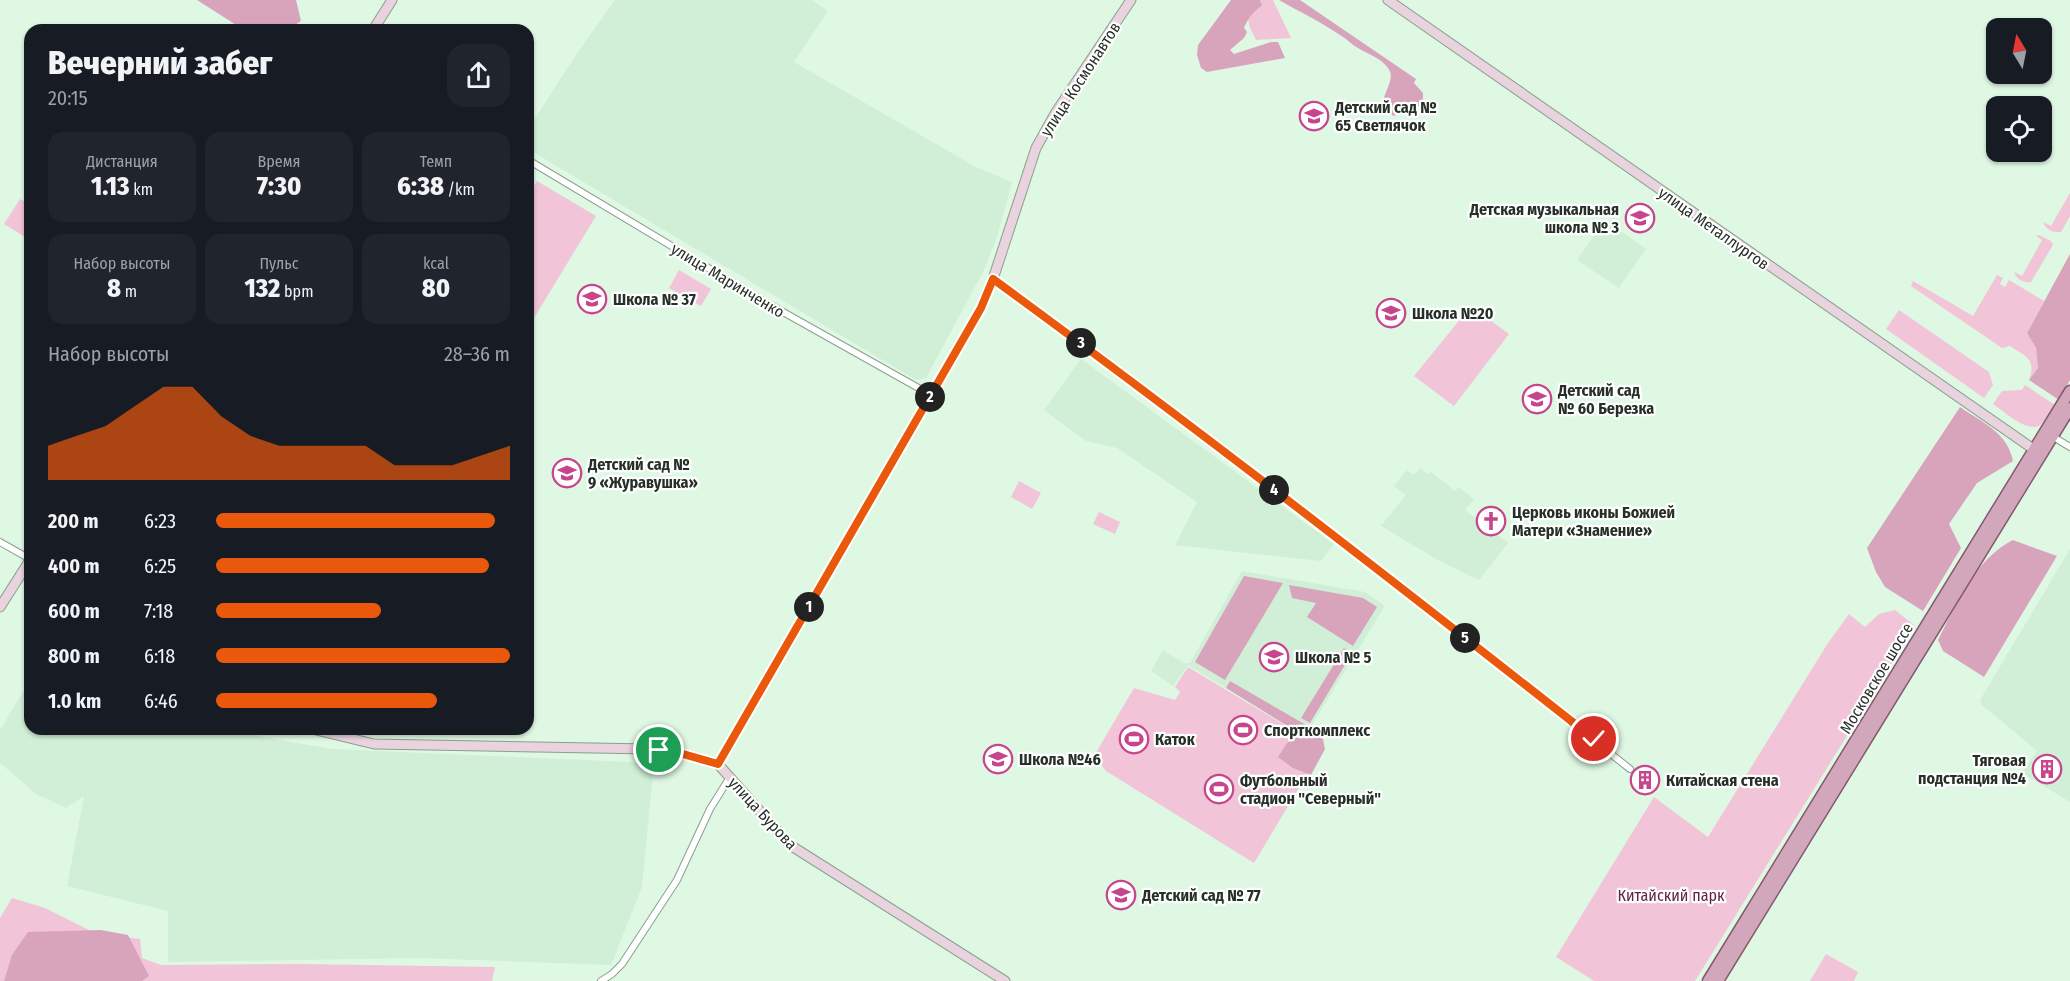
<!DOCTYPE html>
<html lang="ru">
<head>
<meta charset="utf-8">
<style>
  body { margin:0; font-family:"Fira Sans Condensed",sans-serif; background:#20242c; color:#f1f3f6; height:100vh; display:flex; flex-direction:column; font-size:22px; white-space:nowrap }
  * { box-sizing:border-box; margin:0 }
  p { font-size:20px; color:#9ea1a6 }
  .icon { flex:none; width:33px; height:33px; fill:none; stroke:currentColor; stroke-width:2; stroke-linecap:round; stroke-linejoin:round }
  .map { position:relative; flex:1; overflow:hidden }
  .side { position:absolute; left:24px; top:24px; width:510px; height:711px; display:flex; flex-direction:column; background:#171b24; border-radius:18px; box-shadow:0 2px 4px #0004 }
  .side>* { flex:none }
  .needle { width:39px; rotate:350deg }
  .tools { position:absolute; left:1986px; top:18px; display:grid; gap:12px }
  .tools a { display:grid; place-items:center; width:66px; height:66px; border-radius:12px; background:#171b24; box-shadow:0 2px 4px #0004; font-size:30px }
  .pin { position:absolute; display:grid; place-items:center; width:51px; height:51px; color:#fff; margin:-26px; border:3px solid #fff; border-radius:50%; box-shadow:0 2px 6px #0007 }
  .km { position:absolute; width:30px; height:30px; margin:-15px; border-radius:50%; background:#222; color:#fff; font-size:16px; line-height:30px; text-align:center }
  .round { display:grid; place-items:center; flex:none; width:63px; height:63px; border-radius:18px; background:#20242c }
  .head { display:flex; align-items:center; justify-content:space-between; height:102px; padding:0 24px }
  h1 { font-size:33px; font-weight:800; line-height:45px }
  .metrics { display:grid; grid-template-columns:repeat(3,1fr); gap:9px; height:102px; padding:6px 24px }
  .metrics div { display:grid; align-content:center; border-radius:15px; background:#20242c; text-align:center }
  .metrics b { font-size:26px; font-weight:800 }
  .metrics small { font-size:16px; font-weight:400 }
  .metrics p { font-size:16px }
  .chart { height:168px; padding:12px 24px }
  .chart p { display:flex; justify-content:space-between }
  .chart svg { width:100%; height:108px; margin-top:6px; fill:#ea580c; opacity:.7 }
  ul { padding:0 24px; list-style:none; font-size:20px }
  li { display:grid; grid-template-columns:96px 72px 1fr; align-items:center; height:45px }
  li i { height:15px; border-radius:8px; background:#ea580c }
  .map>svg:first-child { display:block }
</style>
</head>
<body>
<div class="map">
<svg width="2070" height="981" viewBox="0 0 2070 981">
  <rect width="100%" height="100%" fill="#dff8e4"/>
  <g fill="#d0efd6">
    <polygon points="615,0 812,0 828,11 794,62 976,167 1012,182 997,237 984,270 926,378 916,380 528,149 528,129 578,52"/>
    <polygon points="1605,220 1646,249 1619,288 1577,260"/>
    <polygon points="1081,359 1334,544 1321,561 1175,545 1197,502 1117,448 1086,441 1044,410"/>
    <polygon points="1420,468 1428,474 1431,472 1455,491 1458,487 1474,499 1465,510 1508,543 1479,580 1436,559 1381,526 1406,495 1394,486 1407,470 1414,475"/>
    <polygon points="2070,549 2070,802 2022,773 2037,751 1981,704 1980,700"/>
    <polygon points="1242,571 1365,592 1385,606 1305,736 1188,665 1173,686 1151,671 1163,650 1184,663 1190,663"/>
    <polygon points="30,680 30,729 258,729 257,736 332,749 654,763 642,887 611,965 419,958 168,962 168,911 67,886 84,796 66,808 36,794 0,763 0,730"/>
  </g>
  <g fill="#f1c4d8">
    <polygon points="1260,0 1273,0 1291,38 1256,40 1250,28 1248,19 1254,12 1262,6"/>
    <polygon points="537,181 596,216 534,318 528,314 528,195"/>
    <path d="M 2070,193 L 2070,216 L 2061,232 C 2053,233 2046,230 2043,222 L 2051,226 Z"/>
    <polygon points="20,199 30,205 30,240 4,224"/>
    <path d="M 2039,235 L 2051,241 L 2053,245 L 2031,282 C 2024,283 2017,280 2014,272 L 2022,276 L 2042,240 L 2036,236 Z"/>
    <polygon points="679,270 711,289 701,306 669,288"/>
    <path d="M 1997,275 L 2003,278 L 2000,284 L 2005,287 L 2009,280 L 2044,301 L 2027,333 L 2036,348 L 2038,368 L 2029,380 C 2037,359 2025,356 2010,346 L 2002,348 L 1911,286 L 1913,281 L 1973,316 Z"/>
    <polygon points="1471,306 1509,334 1454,406 1414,376"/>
    <polygon points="1899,310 1989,372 1993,385 1984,398 1886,329"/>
    <path d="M 2025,385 L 2055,405 C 2050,411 2046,420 2040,425 C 2029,434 2003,411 1993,404 L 2002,391 L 2022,390 Z"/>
    <polygon points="1019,481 1041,493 1032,509 1011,497"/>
    <polygon points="1099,512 1120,522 1115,534 1093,524"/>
    <polygon points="1895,610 1915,626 1695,981 1594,981 1556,957 1654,797 1708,837 1828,643 1849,614 1865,627 1879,614"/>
    <polygon points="1188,667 1323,748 1254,863 1106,771 1094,756 1134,688 1175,700 1180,692 1175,687"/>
    <polygon points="12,898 45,908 97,934 140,939 142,958 161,965 302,964 495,967 492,981 0,981 0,918"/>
    <polygon points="1826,954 1858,972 1854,981 1810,981"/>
  </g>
  <g fill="#d8a4bc">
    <polygon points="197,0 296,0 301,21 287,30 244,30"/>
    <path d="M 1231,0 L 1260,0 L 1262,6 C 1253,12 1248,18 1244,28 L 1247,32 L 1244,38 L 1230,50 L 1234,54 L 1271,42 L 1278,42 L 1285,58 L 1207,72 L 1201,68 L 1197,55 L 1198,45 Z"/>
    <path d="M 1279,0 L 1300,0 L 1416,79 L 1414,83 L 1423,93 L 1423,102 L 1412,114 L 1401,108 L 1394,116 C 1368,104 1400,83 1388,68 C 1380,57 1369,55 1358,48 C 1352,45 1348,40 1343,37 C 1323,23 1300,12 1279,0 Z"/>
    <polygon points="2070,254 2070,380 2059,400 2029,380 2038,368 2036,348 2027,333"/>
    <path d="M 1960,407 C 1983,423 2007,432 2013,461 L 1977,483 L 1949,524 L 1961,548 L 1923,611 L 1885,587 L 1876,572 L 1867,548 Z"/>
    <path d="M 2013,540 L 2057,556 L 1984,677 L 1943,651 L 1938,640 C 1956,605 1976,558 2013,540 Z"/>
    <polygon points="1244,576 1283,583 1225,680 1195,662"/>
    <polygon points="1289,585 1363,598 1377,607 1353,646 1307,617 1316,603 1292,598"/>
    <polygon points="1344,648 1352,653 1310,723 1301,718"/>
    <polygon points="1230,681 1313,729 1323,739 1325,749 1311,775 1293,768 1278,757 1287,743 1296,738 1294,730 1226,688"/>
    <polygon points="101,930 128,935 149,976 142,981 4,981 12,955 28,932"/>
  </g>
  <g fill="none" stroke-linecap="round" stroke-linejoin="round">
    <g stroke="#89a08e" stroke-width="8">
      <g id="minor">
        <polyline points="528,160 760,299 931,395"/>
        <polyline points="993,279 1088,349 1402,588 1630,769"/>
        <polyline points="2050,435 2070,447"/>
        <polyline points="0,542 30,559"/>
        <polyline points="601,981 612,974 622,964 677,880 710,809 730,777"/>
      </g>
    </g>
    <g stroke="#89a08e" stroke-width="11">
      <g id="secondary">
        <polyline points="1388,0 2039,453"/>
        <polyline points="373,30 392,0"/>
        <polyline points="0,607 30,560"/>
        <polyline points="312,729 374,744 650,749 677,752 718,764 790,845 1005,981"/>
        <polyline points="718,764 981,308 993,279 1036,148 1056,112 1131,0"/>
      </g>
    </g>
    <g stroke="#82586c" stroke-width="13">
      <g id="primary">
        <polyline points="1708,981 2070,391"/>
        <polyline points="1718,981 2070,408"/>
      </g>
    </g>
    <use href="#minor" stroke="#fff" stroke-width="6"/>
    <use href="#secondary" stroke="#e8d3de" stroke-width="9"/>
    <use href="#primary" stroke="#d2a7bc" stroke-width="10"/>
  </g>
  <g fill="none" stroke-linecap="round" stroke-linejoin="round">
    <g stroke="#fff" stroke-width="12">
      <path id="route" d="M 659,750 L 676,752 L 718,764 L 981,308 L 993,279 C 1197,428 1396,583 1594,739"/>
    </g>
    <use href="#route" stroke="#ea580c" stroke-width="8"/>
  </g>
  <defs>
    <g id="school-ring" transform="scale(1.5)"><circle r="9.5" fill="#fefefe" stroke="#c7458d" stroke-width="1.5"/><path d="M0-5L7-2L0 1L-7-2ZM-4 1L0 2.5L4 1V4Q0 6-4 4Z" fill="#c7458d"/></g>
    <g id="church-ring" transform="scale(1.5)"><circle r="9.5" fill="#fefefe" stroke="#c7458d" stroke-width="1.5"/><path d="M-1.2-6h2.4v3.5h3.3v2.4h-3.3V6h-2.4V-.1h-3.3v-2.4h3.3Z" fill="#c7458d"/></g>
    <g id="stadium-ring" transform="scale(1.5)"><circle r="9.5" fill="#fefefe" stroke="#c7458d" stroke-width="1.5"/><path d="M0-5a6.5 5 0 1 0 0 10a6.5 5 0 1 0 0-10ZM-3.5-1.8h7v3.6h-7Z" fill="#c7458d"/></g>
    <g id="building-ring" transform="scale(1.5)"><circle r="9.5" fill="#fefefe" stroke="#c7458d" stroke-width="1.5"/><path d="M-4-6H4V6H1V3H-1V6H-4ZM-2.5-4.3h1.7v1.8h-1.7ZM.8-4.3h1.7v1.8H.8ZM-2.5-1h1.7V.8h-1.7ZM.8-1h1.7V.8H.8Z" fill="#c7458d"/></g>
  </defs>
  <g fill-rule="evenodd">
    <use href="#school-ring" x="1314" y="116"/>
    <use href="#school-ring" x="1640" y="218"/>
    <use href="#school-ring" x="592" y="299"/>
    <use href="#school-ring" x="1391" y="313"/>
    <use href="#school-ring" x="1537" y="399"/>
    <use href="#school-ring" x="567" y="473"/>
    <use href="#church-ring" x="1491" y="521"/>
    <use href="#school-ring" x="1274" y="657"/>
    <use href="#stadium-ring" x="1243" y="730"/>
    <use href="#stadium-ring" x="1134" y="739"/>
    <use href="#school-ring" x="998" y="759"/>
    <use href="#building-ring" x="2047" y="769"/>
    <use href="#building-ring" x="1645" y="780"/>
    <use href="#stadium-ring" x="1219" y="789"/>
    <use href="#school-ring" x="1121" y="895"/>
  </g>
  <g text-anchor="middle" stroke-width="4.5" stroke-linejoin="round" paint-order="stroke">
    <g font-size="16" fill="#263028" stroke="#fefefe">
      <text transform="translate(1080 79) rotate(-57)" y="6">улица Космонавтов</text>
      <text transform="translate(1714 228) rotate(35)" y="6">улица Металлургов</text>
      <text transform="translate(728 280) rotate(31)" y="6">улица Маринченко</text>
      <text transform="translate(1876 678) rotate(-59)" y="6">Московское шоссе</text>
      <text transform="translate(763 813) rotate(47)" y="6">улица Бурова</text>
    </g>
    <g font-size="16" font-weight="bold" fill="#263028" stroke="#fefefe" text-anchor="start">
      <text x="1335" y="113">Детский сад №<tspan x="1335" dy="18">65 Светлячок</tspan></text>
      <text x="1619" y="215" text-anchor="end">Детская музыкальная<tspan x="1619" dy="18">школа № 3</tspan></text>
      <text x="613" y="305">Школа № 37</text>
      <text x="1412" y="319">Школа №20</text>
      <text x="1558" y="396">Детский сад<tspan x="1558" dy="18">№ 60 Березка</tspan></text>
      <text x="588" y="470">Детский сад №<tspan x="588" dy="18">9 «Журавушка»</tspan></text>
      <text x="1512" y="518">Церковь иконы Божией<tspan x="1512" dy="18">Матери «Знамение»</tspan></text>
      <text x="1295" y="663">Школа № 5</text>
      <text x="1264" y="736">Спорткомплекс</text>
      <text x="1155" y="745">Каток</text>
      <text x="1019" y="765">Школа №46</text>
      <text x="2026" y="766" text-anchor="end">Тяговая<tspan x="2026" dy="18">подстанция №4</tspan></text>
      <text x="1240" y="786">Футбольный<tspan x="1240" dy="18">стадион "Северный"</tspan></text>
      <text x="1666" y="786">Китайская стена</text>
      <text x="1142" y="901">Детский сад № 77</text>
    </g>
    <g font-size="16" fill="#612445" stroke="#fefefe">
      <text x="1671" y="901">Китайский парк</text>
    </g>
  </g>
</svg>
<div class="tools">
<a><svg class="needle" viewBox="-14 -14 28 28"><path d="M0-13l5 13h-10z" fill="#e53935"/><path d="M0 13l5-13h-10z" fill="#9ea1a6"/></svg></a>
<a><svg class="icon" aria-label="locate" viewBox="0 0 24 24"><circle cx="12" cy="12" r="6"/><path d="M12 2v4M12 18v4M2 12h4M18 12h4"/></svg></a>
</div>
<div class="pin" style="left:659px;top:750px;background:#1e9e55"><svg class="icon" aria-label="arrive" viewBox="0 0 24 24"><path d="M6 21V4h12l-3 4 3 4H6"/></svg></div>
<div class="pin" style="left:1594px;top:739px;background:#d93025"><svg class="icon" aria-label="check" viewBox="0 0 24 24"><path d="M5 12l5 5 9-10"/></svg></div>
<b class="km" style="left:809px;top:607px">1</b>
<b class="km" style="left:930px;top:397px">2</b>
<b class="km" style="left:1081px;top:343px">3</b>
<b class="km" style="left:1274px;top:490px">4</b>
<b class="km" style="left:1465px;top:638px">5</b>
<section class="side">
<div class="head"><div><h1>Вечерний забег</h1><p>20:15</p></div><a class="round"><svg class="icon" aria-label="share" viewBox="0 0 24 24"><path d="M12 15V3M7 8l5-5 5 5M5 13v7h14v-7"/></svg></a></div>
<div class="metrics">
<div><p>Дистанция</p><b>1.13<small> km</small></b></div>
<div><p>Время</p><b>7:30</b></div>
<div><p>Темп</p><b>6:38<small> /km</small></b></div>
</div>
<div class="metrics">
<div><p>Набор высоты</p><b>8<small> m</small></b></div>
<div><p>Пульс</p><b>132<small> bpm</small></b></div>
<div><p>kcal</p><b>80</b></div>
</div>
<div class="chart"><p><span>Набор высоты</span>28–36 m</p>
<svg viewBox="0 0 160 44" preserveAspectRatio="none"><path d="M0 44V30L10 26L20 22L30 14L40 6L50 6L60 18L70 26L80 30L90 30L100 30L110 30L120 38L130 38L140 38L150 34L160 30V44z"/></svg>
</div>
<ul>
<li><b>200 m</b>6:23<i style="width:95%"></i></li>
<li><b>400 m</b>6:25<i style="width:93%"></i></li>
<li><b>600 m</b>7:18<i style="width:56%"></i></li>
<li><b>800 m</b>6:18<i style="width:100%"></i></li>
<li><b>1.0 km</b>6:46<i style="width:75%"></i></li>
</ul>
</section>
</div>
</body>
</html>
